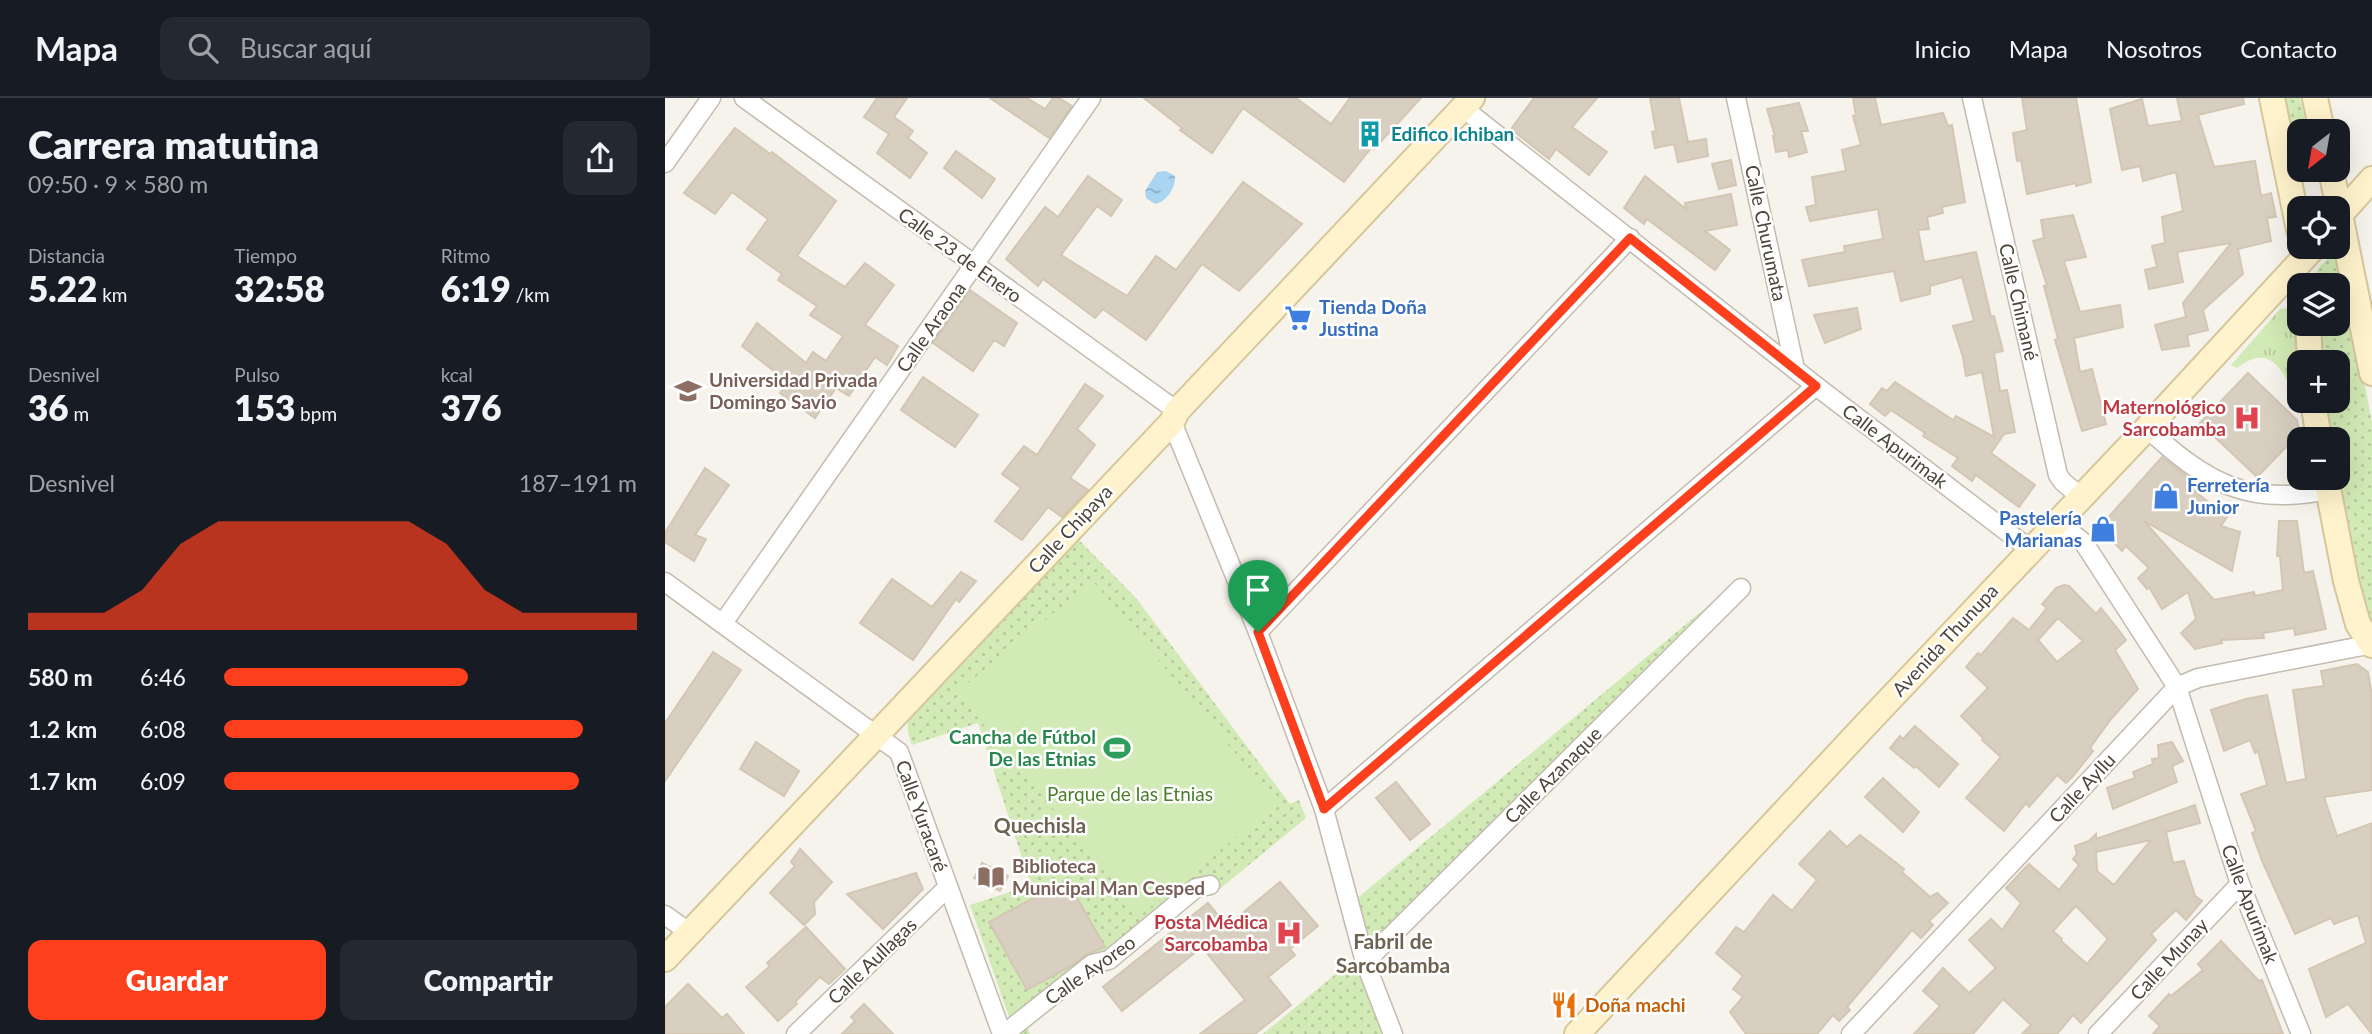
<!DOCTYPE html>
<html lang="es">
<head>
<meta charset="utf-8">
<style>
  body { margin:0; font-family:Lato,sans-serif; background:#242831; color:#f1f3f6; height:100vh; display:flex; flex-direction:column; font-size:26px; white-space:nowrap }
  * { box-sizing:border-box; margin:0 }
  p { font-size:23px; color:#9ea1a6 }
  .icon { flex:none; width:38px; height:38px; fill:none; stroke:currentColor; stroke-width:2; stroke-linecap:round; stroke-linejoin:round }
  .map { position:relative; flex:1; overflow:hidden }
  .details { display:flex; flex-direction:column; background:#171b24; width:665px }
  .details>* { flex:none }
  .needle { width:46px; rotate:211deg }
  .controls { position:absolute; left:1622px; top:21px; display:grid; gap:14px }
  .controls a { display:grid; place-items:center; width:63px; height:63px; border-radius:14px; background:#171b24; box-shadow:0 7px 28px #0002; font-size:35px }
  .pin { position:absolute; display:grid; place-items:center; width:60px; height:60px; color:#fff; margin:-72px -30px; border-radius:50% 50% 50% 0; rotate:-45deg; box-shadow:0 0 7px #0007 }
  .pin .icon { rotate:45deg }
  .round { display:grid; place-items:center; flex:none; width:74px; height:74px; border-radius:14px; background:#242831 }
  .overview { display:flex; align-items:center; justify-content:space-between; height:119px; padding:0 28px }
  h1 { font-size:38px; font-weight:800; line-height:52px }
  .figures { display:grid; grid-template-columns:repeat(3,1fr); gap:10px; height:119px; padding:7px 28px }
  .figures div { display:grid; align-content:center }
  .figures b { font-size:35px; font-weight:800 }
  .figures small { font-size:19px; font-weight:400 }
  .figures p { font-size:19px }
  .chart { height:196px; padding:14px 28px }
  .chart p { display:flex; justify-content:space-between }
  .chart svg { width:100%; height:126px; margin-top:7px; fill:#fc3f1d; opacity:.7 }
  .cta { display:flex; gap:14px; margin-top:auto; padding:14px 28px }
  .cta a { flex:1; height:80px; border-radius:14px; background:#fc3f1d; color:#fff; font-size:28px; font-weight:800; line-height:80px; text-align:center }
  .cta a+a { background:#242831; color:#f1f3f6 }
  ul { padding:0 28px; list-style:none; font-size:23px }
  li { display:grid; grid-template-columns:112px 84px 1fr; align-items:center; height:52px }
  li i { height:18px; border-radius:9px; background:#fc3f1d }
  header { display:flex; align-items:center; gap:42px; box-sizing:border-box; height:98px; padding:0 35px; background:#171b24; border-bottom:2px solid #363941 }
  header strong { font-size:33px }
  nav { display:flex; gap:38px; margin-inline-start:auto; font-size:24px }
  .search { width:490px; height:63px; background:#242831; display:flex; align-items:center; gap:18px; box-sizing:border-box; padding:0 24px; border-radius:14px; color:#9ea1a6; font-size:26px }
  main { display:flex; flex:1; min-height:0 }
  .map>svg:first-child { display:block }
</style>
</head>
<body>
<header>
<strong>Mapa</strong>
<div class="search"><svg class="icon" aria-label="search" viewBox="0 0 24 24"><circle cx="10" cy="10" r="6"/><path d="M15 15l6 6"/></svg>Buscar aquí</div>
<nav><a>Inicio</a><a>Mapa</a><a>Nosotros</a><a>Contacto</a></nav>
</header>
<main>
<section class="details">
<div class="overview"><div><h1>Carrera matutina</h1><p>09:50 · 9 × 580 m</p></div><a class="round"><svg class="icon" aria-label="share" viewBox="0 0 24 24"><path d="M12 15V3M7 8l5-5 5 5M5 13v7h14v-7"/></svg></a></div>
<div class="figures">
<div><p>Distancia</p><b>5.22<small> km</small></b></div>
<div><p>Tiempo</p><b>32:58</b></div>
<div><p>Ritmo</p><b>6:19<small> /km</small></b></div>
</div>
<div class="figures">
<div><p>Desnivel</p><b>36<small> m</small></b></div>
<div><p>Pulso</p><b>153<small> bpm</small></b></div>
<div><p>kcal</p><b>376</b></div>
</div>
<div class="chart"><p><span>Desnivel</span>187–191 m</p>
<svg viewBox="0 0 160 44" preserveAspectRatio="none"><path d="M0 44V38L10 38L20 38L30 30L40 14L50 6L60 6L70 6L80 6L90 6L100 6L110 14L120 30L130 38L140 38L150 38L160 38V44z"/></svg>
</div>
<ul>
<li><b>580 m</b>6:46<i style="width:59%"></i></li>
<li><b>1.2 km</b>6:08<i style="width:87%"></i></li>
<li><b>1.7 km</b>6:09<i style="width:86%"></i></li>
</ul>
<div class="cta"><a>Guardar</a><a>Compartir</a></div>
</section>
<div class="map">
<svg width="1707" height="936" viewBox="0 0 1707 936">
  <defs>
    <pattern id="grass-tufts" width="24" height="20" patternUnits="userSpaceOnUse" patternTransform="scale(1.75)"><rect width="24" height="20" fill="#d2eab5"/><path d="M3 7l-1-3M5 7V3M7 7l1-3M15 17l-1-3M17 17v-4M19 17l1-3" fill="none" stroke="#b6ca9c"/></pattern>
    <pattern id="park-dots" width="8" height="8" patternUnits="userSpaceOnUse" patternTransform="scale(1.75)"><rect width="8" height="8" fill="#d2eab5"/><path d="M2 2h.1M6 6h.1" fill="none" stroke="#b6ca9c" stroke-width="1.8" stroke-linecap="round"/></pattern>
    <pattern id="water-ripples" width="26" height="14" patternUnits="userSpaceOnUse" patternTransform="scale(1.75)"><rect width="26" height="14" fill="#a9d4f2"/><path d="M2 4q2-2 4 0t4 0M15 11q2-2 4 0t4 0" fill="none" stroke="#8caec5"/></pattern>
  </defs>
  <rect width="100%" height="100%" fill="#f6f3ec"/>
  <path fill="url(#grass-tufts)" d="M 1624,210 L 1633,218 L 1637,264 L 1634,264 L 1634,302 L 1631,301 C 1618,273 1606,244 1572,270 L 1566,267 L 1615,211 Z"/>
  <g fill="url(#park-dots)">
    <polygon points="1620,0 1635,0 1643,33 1634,33 1634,65"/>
    <polygon points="1674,154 1707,325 1707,525 1698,507 1673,380 1673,341 1666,341 1659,303 1673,303 1673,264 1657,264 1655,226 1673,226 1673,187 1653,187 1652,172 1668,155"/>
    <path d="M 412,440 L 471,500 L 625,706 L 634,702 L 641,720 L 546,798 L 535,795 L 431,871 L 362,927 L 365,936 L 350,936 L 305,807 L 366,787 L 313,625 L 247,647 C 243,635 240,627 246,616 Z"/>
    <polygon points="1050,502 715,837 704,837 689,803"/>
    <polygon points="690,860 717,936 598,936"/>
  </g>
  <polygon fill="#d2eab5" points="428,483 612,706 476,817 292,594"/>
  <path fill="url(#water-ripples)" d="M 501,73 L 510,78 C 510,91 502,103 490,106 L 481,100 L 480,93 L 492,74 Z"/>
  <g fill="#d8cfc1" stroke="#d3c7b4" stroke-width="2" fill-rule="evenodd">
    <polygon points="212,0 242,0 229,19 248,33 243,40 262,55 245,80 212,55 224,36 199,19"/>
    <polygon points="325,0 362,0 380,11 388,0 394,0 407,8 384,40"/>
    <polygon points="479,0 631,0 666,26 685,0 756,0 709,51 707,49 679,84 578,10 547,55 515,32 517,30"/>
    <polygon points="869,0 932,0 907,29 942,54 924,77 891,51 884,61 846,31"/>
    <polygon points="985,0 1014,0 1023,44 1041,41 1043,58 1013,64 1009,46 990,50 987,34 991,33"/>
    <polygon points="1188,0 1210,0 1216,27 1278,15 1283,28 1287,27 1300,104 1277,109 1278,115 1262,119 1264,131 1253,132 1259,164 1311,154 1326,219 1329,218 1338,253 1329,255 1335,293 1342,292 1350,334 1339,336 1326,355 1370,387 1354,409 1311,377 1307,383 1287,368 1293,360 1258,338 1260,335 1226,312 1220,318 1205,306 1217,290 1222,293 1230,284 1288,322 1291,318 1329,339 1317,274 1301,278 1298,259 1288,228 1309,223 1297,179 1265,188 1265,196 1236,203 1229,173 1144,188 1137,162 1180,154 1179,148 1218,141 1213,111 1145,123 1141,109 1151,107 1147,79 1181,73 1177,52 1196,47 1188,18 1191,17"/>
    <polygon points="1357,0 1411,0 1426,84 1411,88 1411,85 1362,96 1356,62 1352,63 1348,35 1362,32"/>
    <polygon points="1512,0 1578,0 1579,6 1533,17 1549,69 1590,63 1596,98 1606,95 1611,119 1602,120 1606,143 1573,151 1578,176 1538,212 1543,232 1522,237 1524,248 1497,252 1490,227 1521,219 1518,205 1566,145 1512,154 1518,184 1484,191 1480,172 1492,169 1487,148 1500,145 1497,119 1518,113 1511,74 1478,83 1475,68 1457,72 1445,11 1477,1 1483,28 1517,23"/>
    <polygon points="1134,5 1143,33 1136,33 1142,54 1124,59 1123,52 1111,54 1108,38 1110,38 1102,11"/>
    <polygon points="70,30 105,56 107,54 171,103 132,158 180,189 200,165 229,187 200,227 233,248 222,267 210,259 184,298 171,290 150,320 115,295 123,284 77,248 92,225 141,265 148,254 161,263 178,238 145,217 152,208 113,182 117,176 82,151 103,121 67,94 50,116 19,95"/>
    <polygon points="291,53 330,81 317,100 279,70"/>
    <polygon points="1066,62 1071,87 1054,91 1047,66"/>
    <polygon points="423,78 457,102 446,118 432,108 396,157 462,198 491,158 511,172 578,84 637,126 574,193 537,166 481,242 438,211 430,220 378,181 373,188 341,161 380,109 393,119"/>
    <polygon points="980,78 1021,111 1020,105 1066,96 1072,127 1040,133 1065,152 1050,172 982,121 979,126 959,110"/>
    <polygon points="1408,117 1421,159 1399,163 1415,214 1455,207 1458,229 1409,240 1415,274 1427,271 1441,326 1417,333 1390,242 1393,241 1379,188 1382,188 1368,143 1379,140 1376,122"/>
    <polygon points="305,192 352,225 339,248 329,242 308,273 268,245"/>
    <polygon points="1192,210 1196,231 1160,245 1149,217"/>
    <polygon points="1583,275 1632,322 1636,341 1634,341 1634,349 1628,355 1621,349 1592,379 1535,325"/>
    <polygon points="258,279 313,317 290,349 236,312"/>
    <polygon points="420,286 438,298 412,331 430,347 405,380 423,392 397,419 383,409 357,442 330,423 356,390 337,376 359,348 372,357"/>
    <polygon points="1497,359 1524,380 1520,385 1548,408 1549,405 1565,414 1556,428 1575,434 1567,473 1479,423 1549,502 1589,494 1590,498 1618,492 1615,458 1612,458 1614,423 1632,423 1639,475 1648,473 1661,531 1630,537 1629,530 1598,535 1599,540 1556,542 1557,545 1530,551 1516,535 1531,521 1523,494 1497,511 1484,489 1482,491 1473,480 1484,470 1461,448 1457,453 1442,437 1440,423"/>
    <polygon points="40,370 64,387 30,437 41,441 29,463 0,444 0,435"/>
    <polygon points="296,474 311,483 294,504 291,501 248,562 195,525 227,481 267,509"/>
    <path d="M 1399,487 L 1404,488 L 1431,516 L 1436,510 L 1452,530 L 1461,542 L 1450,552 L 1473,591 L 1446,621 L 1425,650 L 1428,653 L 1408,678 L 1401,685 L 1392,677 L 1364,709 L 1361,705 L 1339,733 L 1301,700 L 1336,659 L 1317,642 L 1318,640 L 1296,618 L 1323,590 L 1301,569 L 1313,555 L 1316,557 L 1348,520 L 1364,532 L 1382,510 L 1377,506 L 1391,490 ZM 1393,520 L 1418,543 L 1392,564 L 1373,542 Z"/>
    <polygon points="48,554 76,572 0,683 0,625"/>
    <polygon points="1692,566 1703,574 1707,598 1707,692 1659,699 1672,738 1707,725 1707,936 1683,906 1661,919 1644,871 1701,845 1693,817 1669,826 1666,820 1630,836 1597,763 1587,735 1591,733 1576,696 1602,687 1593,653 1590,655 1585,642 1559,653 1546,612 1581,601 1602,597 1621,685 1641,681 1628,592 1659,588 1656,573"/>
    <polygon points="1250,628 1293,666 1274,689 1251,668 1249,670 1225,650 1235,638 1238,641"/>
    <polygon points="91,644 134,673 119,698 75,671"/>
    <polygon points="1507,644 1518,663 1507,668 1512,684 1448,711 1442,690 1470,680 1468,674 1488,666 1487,661 1494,660 1493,647"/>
    <polygon points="1218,680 1254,714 1238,734 1200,699"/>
    <polygon points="731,684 765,726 745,742 711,700"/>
    <path d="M 1530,707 L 1535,725 L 1501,734 L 1508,765 L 1519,763 L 1530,798 L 1537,803 L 1521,822 L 1511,812 L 1486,836 L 1491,842 L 1416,925 L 1408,917 L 1392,936 L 1357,936 L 1366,927 L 1338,901 L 1308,936 L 1249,936 L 1275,908 L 1258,893 L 1278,870 L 1304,895 L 1331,870 L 1304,842 L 1326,821 L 1337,832 L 1356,805 L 1341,790 L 1364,766 L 1394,792 L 1414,767 L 1408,761 L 1412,756 L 1410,748 L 1424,743 L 1431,736 L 1431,741 ZM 1486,742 L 1449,787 L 1432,773 L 1431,754 ZM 1411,808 L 1443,841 L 1422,866 L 1396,843 L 1397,841 L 1388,833 Z"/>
    <polygon points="1165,733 1182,749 1195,737 1239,771 1237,774 1265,799 1272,795 1283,805 1264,823 1268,827 1256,840 1247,832 1182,909 1185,912 1174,923 1168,917 1152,936 1081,936 1065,914 1078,899 1068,891 1078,878 1051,855 1071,829 1079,834 1108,797 1127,813 1152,782 1134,766"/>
    <polygon points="135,751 167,784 149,804 150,816 139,827 105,795 130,768 126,764"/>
    <polygon points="317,765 343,778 335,793 309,780"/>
    <polygon points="251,775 258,791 218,831 182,796"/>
    <polygon points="402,782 440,849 420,857 408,867 362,892 324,824"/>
    <polygon points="615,784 653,828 625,851 630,857 603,879 626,907 590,936 535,936 580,902 537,849 457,913 438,889 543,805 562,828"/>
    <polygon points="141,829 180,871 164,886 155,879 130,904 132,906 113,923 81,889 105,868 102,865"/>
    <polygon points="1556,843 1594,883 1597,882 1618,936 1488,936 1495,928 1484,918 1504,896 1506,898 1538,872 1533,866"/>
    <polygon points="23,886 57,920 62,916 79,936 0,936 0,909"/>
    <polygon points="199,906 228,936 177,936 190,923 186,919"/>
  </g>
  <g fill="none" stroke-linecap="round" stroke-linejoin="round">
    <g stroke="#c2bbae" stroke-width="21">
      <g id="street">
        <polyline points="79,0 512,313"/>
        <polyline points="1071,0 1130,271"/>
        <polyline points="1307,0 1393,377 1398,384 1416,399"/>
        <polyline points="798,10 1151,288 1366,452"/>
        <polyline points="0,65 46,0"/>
        <polyline points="507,324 593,534 659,711 700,864 728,936"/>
        <path d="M 1482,330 C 1540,384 1583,409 1663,392"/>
        <polyline points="1393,424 1419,445 1512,589 1575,786 1636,936"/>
        <polyline points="0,484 234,654 337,936"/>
        <polyline points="58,525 426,0"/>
        <polyline points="593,534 965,140"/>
        <polyline points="659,711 1151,288"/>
        <polyline points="0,817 25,835"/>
        <polyline points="700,864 1076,490"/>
        <polyline points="131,936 283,789"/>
        <polyline points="339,936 427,866 444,862 531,790 545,787"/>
        <polyline points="1186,936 1512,589 1533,580 1707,546"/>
        <polyline points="1433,936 1575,786"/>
      </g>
    </g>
    <g stroke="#d6c79b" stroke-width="28">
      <g id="secondary">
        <polyline points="1607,0 1634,132"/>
        <polyline points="1650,0 1657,33"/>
        <polyline points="1666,72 1707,275"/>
        <polyline points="1673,119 1707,81"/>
        <polyline points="1643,226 1645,264"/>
        <polyline points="1648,303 1654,341"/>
        <polyline points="1661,380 1681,483 1693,526 1707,547"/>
        <polyline points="0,861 507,324 512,313 807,0"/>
        <polyline points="912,936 1207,620 1482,330 1649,149"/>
      </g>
    </g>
    <use href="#street" stroke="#fff" stroke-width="18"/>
    <use href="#secondary" stroke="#fff3cd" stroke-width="24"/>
  </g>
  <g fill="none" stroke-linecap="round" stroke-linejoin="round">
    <g stroke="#fff" stroke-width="14">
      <polygon id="route" points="965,140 1151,288 659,711 593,534"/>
    </g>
    <use href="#route" stroke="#fc3f1d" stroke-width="9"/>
  </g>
  <defs>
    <g id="building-bare" transform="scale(2.1)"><path d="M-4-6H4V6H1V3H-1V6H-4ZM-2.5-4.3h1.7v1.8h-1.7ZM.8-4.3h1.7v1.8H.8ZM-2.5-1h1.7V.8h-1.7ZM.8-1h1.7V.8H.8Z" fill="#0f9aa8" stroke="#fff" stroke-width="2.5" paint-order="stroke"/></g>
    <g id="supermarket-bare" transform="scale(2.1)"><path d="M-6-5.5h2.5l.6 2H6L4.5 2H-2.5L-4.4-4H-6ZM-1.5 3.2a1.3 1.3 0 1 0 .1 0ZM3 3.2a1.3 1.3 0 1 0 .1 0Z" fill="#3f7fe0" stroke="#fff" stroke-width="2.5" paint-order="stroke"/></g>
    <g id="university-bare" transform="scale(2.1)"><path d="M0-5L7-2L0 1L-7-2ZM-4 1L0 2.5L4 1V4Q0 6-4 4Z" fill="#8d6e63" stroke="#fff" stroke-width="2.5" paint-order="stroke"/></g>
    <g id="hospital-bare" transform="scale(2.1)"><path d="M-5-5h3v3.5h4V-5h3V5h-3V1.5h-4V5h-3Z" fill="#e0444e" stroke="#fff" stroke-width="2.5" paint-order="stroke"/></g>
    <g id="shop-bare" transform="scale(2.1)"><path d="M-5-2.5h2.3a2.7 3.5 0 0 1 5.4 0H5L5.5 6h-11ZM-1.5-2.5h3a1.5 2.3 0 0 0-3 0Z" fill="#3f7fe0" stroke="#fff" stroke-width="2.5" paint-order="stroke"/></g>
    <g id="stadium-bare" transform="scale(2.1)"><path d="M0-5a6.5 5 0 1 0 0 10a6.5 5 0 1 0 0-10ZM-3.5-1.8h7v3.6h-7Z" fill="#2e9e5b" stroke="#fff" stroke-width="2.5" paint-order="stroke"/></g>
    <g id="library-bare" transform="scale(2.1)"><path d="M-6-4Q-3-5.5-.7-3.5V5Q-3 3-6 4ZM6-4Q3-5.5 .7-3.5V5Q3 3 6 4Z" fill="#8d6e63" stroke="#fff" stroke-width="2.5" paint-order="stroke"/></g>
    <g id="restaurant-bare" transform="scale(2.1)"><path d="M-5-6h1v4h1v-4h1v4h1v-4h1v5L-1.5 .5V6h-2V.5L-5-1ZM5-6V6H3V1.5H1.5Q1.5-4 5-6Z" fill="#e8710a" stroke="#fff" stroke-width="2.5" paint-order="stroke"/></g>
  </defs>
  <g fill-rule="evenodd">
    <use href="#building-bare" x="705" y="36"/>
    <use href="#supermarket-bare" x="633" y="220"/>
    <use href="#university-bare" x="23" y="293"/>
    <use href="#hospital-bare" x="1582" y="320"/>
    <use href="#shop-bare" x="1501" y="398"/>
    <use href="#shop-bare" x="1438" y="431"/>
    <use href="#stadium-bare" x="452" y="650"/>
    <use href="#library-bare" x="326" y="779"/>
    <use href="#hospital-bare" x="624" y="835"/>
    <use href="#restaurant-bare" x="899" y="907"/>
  </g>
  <g text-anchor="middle" stroke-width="5" stroke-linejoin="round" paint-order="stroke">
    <g font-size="19" font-weight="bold" fill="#0d838f" stroke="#fff" text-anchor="start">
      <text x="726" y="43">Edifico Ichiban</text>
    </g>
    <g font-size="19" fill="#4b4439" stroke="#fff">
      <text transform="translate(1101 135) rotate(78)" y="7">Calle Churumata</text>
      <text transform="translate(295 157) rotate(36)" y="7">Calle 23 de Enero</text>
      <text transform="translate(1354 204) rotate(77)" y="7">Calle Chimané</text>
      <text transform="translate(266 229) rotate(-55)" y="7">Calle Araona</text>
      <text transform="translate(1230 348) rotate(37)" y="7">Calle Apurimak</text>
      <text transform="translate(405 431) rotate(-47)" y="7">Calle Chipaya</text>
      <text transform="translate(1280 542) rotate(-47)" y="7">Avenida Thunupa</text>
      <text transform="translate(888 677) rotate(-45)" y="7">Calle Azanaque</text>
      <text transform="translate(1417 690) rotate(-47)" y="7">Calle Ayllu</text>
      <text transform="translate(257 718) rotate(70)" y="7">Calle Yuracaré</text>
      <text transform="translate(1585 806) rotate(69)" y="7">Calle Apurimak</text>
      <text transform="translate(1504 861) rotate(-47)" y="7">Calle Munay</text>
      <text transform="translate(207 863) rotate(-44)" y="7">Calle Aullagas</text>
      <text transform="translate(425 872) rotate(-35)" y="7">Calle Ayoreo</text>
    </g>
    <g font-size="19" font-weight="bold" fill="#366cbe" stroke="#fff" text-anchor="start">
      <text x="654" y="216">Tienda Doña<tspan x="654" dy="22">Justina</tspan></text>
      <text x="1522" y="394">Ferretería<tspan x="1522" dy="22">Junior</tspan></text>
      <text x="1417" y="427" text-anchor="end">Pastelería<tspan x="1417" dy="22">Marianas</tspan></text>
    </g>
    <g font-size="19" font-weight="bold" fill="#785e54" stroke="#fff" text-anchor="start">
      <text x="44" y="289">Universidad Privada<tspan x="44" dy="22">Domingo Savio</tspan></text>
      <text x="347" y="775">Biblioteca<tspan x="347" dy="22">Municipal Man Cesped</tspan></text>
    </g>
    <g font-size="19" font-weight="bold" fill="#be3a42" stroke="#fff" text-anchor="end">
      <text x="1561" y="316">Maternológico<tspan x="1561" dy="22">Sarcobamba</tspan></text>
      <text x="603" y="831">Posta Médica<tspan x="603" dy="22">Sarcobamba</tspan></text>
    </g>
    <g font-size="19" font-weight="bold" fill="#27864d" stroke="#fff" text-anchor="end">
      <text x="431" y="646">Cancha de Fútbol<tspan x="431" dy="22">De las Etnias</tspan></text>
    </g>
    <g font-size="19" fill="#4a7f2a" stroke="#fff">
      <text x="465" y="703">Parque de las Etnias</text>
    </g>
    <g font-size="19" font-weight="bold" fill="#c56008" stroke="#fff" text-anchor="start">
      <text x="920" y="914">Doña machi</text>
    </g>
    <g font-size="21" font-weight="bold" fill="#6e6250" stroke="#fff">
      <text x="375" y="735">Quechisla</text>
      <text x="728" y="851">Fabril de<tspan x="728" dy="24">Sarcobamba</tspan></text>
    </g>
  </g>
</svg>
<div class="controls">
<a><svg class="needle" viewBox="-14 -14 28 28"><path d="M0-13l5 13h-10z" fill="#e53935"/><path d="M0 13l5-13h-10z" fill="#9ea1a6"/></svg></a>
<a><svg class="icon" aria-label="locate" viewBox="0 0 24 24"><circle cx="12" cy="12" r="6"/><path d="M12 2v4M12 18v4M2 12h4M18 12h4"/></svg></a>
<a><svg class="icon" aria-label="layers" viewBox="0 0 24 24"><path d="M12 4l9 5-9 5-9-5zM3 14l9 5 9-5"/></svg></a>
<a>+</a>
<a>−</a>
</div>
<div class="pin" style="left:593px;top:534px;background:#1e9e55"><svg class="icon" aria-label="arrive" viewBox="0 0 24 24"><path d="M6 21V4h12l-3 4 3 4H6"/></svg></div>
</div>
</main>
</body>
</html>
